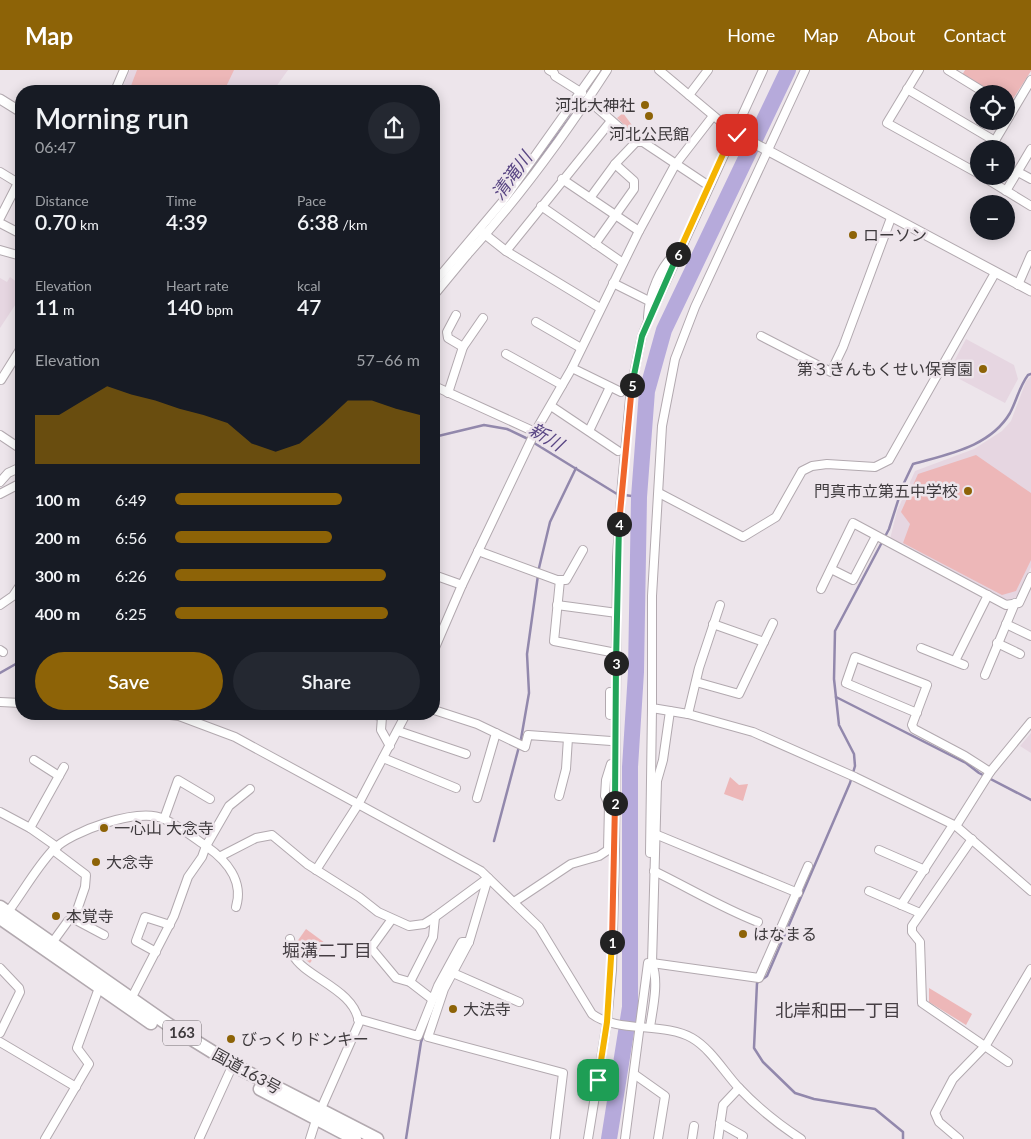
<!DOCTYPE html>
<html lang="en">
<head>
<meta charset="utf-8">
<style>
  body { margin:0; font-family:Lato,"Noto Sans JP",sans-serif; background:#242831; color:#f1f3f6; height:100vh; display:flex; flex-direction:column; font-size:19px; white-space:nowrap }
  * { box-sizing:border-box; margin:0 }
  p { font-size:16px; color:#9ea1a6 }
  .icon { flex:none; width:28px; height:28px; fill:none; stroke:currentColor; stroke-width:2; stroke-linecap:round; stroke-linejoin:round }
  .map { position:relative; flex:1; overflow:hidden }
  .sheet { position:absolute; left:15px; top:15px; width:425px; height:635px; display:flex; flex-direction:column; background:#171b24; border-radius:20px; box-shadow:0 2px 12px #0003 }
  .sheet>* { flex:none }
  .buttons { position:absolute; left:970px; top:15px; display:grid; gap:10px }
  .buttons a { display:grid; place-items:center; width:45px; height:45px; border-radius:50%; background:#171b24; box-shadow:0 2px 12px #0003; font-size:25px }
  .pin { position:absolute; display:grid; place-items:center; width:42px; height:42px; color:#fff; margin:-21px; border-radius:10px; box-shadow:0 2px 8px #0006 }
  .km { position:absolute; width:25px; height:25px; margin:-12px; border-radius:50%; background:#222; color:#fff; font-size:14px; line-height:25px; text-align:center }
  .round { display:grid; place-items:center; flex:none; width:52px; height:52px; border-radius:26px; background:#242831 }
  .headline { display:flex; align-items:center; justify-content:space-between; height:85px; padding:0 20px }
  h1 { font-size:28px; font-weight:600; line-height:38px }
  .stats { display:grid; grid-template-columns:repeat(3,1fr); gap:8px; height:85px; padding:5px 20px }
  .stats div { display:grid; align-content:center }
  .stats b { font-size:21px; font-weight:600 }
  .stats small { font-size:14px; font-weight:400 }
  .stats p { font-size:14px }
  .chart { height:140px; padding:10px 20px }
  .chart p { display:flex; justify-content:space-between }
  .chart svg { width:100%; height:90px; margin-top:5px; fill:#8d6307; opacity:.7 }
  .primary-button { display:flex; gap:10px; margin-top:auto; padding:10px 20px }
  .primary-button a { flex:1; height:58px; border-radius:30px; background:#8d6307; color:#fff; font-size:20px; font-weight:600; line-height:58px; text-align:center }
  .primary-button a+a { background:#242831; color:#f1f3f6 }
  ul { padding:0 20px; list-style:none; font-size:16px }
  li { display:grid; grid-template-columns:80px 60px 1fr; align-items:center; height:38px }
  li i { height:12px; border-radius:6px; background:#8d6307 }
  header { display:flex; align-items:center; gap:30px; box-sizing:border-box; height:70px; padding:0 25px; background:#8d6307; color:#fff }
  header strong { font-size:24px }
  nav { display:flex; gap:28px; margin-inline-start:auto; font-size:18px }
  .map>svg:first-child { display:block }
</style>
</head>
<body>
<header>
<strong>Map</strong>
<nav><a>Home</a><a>Map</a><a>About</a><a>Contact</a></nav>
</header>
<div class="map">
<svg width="1031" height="1069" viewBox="0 0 1031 1069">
  <rect width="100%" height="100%" fill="#ede5eb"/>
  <g fill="#e6d6e1">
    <polygon points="130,0 288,0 273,21 121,21"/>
    <polygon points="10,207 21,215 21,226 0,258 0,208 7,212"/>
    <polygon points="966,269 1014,295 1018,309 1005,333 948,303"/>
    <polygon points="1031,306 1031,497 1017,527 1007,531 890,469 897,441 915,401 974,379 1002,361 1011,351 1026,311"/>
    <polygon points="1031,663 1031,683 1020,676"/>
  </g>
  <g fill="#edb7b8">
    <polygon points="137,0 234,0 224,21 129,21"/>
    <polygon points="965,0 1031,0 1031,1 1011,32 1006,29 1006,24 996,24 962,5"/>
    <polygon points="623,43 640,66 637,67 617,48"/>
    <polygon points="976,385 1031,423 1031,490 1016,521 1002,525 903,473 910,454 901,442 918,404"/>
    <polygon points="730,707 739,715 748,714 743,731 724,724"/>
    <polygon points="306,859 325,873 310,893 296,883 294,876"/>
    <polygon points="929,918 972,944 966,955 929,932"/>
  </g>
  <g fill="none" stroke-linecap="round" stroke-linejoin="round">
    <g stroke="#9288ac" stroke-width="2.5">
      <polyline points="521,115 572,45"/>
      <polyline points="434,367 484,355 507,359 526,368 617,424 639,427"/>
      <polyline points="0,603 21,591"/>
      <polyline points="836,627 966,693 979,703 1031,730"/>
      <polyline points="494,771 521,669 529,623 527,584 539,498 550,452 576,398"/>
      <polyline points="406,1069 421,972 430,946"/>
      <path d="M 903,1069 L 903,1062 L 875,1039 L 814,1029 L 795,1023 L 763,992 L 754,978 L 757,913 L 767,906 L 850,713 L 855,696 L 854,684 L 839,655 L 834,609 L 835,561 L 889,459 L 903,415 L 913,394 C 948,384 990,377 1010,343 C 1017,330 1019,317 1028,305 L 1031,304"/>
    </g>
    <polyline stroke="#b6aadb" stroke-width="16" points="609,1069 630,937 630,697 636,602 639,427 647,321 664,260 788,0"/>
    <g stroke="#b2a9af" stroke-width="10">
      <g id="minor">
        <polyline points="549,0 554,3 555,6 582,23"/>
        <polyline points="659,0 733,62"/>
        <polyline points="805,0 695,237 675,289 662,356 652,526 652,638 688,644 753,662 855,707 956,756 1031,821"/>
        <polyline points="919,0 887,53 979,104"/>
        <polyline points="948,0 987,24"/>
        <polyline points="907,19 995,71"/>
        <polyline points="115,21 124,0"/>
        <polyline points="689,25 708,0"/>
        <polyline points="588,30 636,72 643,72 709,116"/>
        <polyline points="990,79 1031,10"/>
        <polyline points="0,102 18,113"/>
        <polyline points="1018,102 1031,109"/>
        <polyline points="982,106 1031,136"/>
        <polyline points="562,109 639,161"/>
        <polyline points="1006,121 1031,79"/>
        <polyline points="590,128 615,94 636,72"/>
        <polyline points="541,136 623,193"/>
        <polyline points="0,148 21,107"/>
        <polyline points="0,153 21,164"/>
        <polyline points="482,162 506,181 600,238"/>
        <polyline points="595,174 634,119 634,111 615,94"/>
        <polyline points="0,180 21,186"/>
        <path d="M 462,181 L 467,185 C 519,128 565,65 607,0"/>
        <polyline points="506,181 611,51"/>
        <polyline points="434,213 503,131 596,0"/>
        <polyline points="613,213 649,231"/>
        <polyline points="1018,215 1031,185"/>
        <polyline points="434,225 467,185"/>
        <polyline points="456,245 447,262 448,268 463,277"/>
        <path d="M 648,247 C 649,224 660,196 677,182"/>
        <polyline points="536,252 581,278"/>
        <polyline points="761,266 831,302 843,277 891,148"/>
        <polyline points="506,284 562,315"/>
        <polyline points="572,298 621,322"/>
        <polyline points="1,310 21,278"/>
        <polyline points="434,316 535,362"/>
        <polyline points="448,323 463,277 483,248"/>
        <polyline points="551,336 618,381"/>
        <polyline points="589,361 610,317"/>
        <polyline points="0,365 21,379"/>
        <polyline points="0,412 8,403 21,397"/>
        <polyline points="659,423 743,467 776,447 802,401 812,396 827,394 875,397 889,390 995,203"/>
        <polyline points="0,424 21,413"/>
        <polyline points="478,481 557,510 566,510 583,480"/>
        <polyline points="831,499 853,510 876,466"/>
        <polyline points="434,505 462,515"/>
        <polyline points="560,510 554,571 616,583"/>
        <polyline points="821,519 853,453 1006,535 1019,533 1031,507"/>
        <polyline points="0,535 13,526 21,514"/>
        <polyline points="557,535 617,543"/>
        <polyline points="713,554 764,572"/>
        <polyline points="1006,554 1031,566"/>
        <polyline points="997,573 1020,584"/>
        <polyline points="921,578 964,595"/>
        <polyline points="0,580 3,582"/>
        <polyline points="434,580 462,515 535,362 572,298 639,161 675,95 713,46"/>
        <polyline points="955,591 988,525"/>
        <polyline points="985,605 1015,533"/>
        <polyline points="696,612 739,624 773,553"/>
        <polyline points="610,622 610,645"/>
        <polyline points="0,632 21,633"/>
        <polyline points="434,640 477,654 525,677 528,665 611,671"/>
        <polyline points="917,643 846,613 855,587 927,615 912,655 914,659 965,686 990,702"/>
        <path d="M 161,644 L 179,646 L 235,667 L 481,801 L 539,857 L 592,944 C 617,963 664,952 692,968 C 711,979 724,1002 739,1018 C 758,1038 778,1054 801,1069"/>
        <polyline points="373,644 382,647 381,660 390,676"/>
        <polyline points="688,644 699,598 720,535"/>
        <polyline points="398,661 466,684"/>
        <polyline points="383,688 456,718"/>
        <polyline points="34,690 59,706"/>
        <polyline points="559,726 566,699 568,668"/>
        <polyline points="477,728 496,663"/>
        <polyline points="0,742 30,758 57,777"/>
        <polyline points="164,749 178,710 210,729"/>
        <polyline points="956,756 990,702 1031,652"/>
        <polyline points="30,758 64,697"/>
        <polyline points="655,764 798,823"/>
        <polyline points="972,769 912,856 912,862 920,872 922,933 1008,992"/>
        <polyline points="53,780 86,805 85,817 74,849 104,865"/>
        <polyline points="879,780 925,800"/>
        <polyline points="650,783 652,638"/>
        <polyline points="221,786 256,768 272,765 307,794 359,827 378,842 409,856 424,854 435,847 488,808"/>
        <polyline points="316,800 359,733 406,644"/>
        <path d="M 654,801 C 689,818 722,838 758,852"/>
        <polyline points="488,808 469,872 444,919 428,967 563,1003 555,1069"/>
        <polyline points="869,821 920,843"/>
        <polyline points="514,832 571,794 599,786 608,780 609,735 605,726 606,710 611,694"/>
        <polyline points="901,835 953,755"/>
        <path d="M 8,842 C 23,822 36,798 53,780 C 71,761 139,737 164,749 C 179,756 193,767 206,776 L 229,736 L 250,719"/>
        <polyline points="392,849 371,878 396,908 410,912 432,929"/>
        <path d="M 290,869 C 291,875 290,880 293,885 C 305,908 355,919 359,953 L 320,1041"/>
        <polyline points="52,873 68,851 74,849"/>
        <polyline points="156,882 136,871 145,847 170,855"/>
        <polyline points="652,893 759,908 808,796"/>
        <polyline points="0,898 19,918 20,922 0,963"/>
        <polyline points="453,903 519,932"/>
        <polyline points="410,912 433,867 435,847"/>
        <path d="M 131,929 L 174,846 L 188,807 L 202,787 L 206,776 C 226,790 244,811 236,837"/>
        <polyline points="358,949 418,966 438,916 462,872 469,872"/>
        <path d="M 650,957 C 653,937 659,912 652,893"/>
        <polyline points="0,972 76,1017"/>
        <polyline points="634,1004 665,1026 658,1069"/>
        <polyline points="720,1053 743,1066 742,1069"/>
        <polyline points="45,1069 89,994 77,978 99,918"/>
        <polyline points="199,1069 230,1001"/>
        <polyline points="310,1069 316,1050"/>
        <polyline points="588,1069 607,952 612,900 615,782 617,487 622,414 631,318 642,266 648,251 763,0"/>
        <polyline points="625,1069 648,893 652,893 657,711 663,690 670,641"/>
        <polyline points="692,1069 694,1056"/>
        <polyline points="718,1069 723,1035 739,1018"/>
        <polyline points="959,1069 939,1052 935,1043 953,1009 986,975 1031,899"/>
      </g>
    </g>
    <g stroke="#b2a9af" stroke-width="11">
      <g id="tertiary">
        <polyline points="0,29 21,42"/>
        <polyline points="733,62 1031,221"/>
      </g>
    </g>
    <g stroke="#b2a9af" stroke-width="15">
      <g id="trunk">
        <polyline points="0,837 169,955 237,997 377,1069"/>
        <polyline points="0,848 151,953"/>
        <polyline points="260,1019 355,1069"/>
      </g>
    </g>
    <use href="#minor" stroke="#fff" stroke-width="8"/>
    <use href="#tertiary" stroke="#fff" stroke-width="9"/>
    <use href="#trunk" stroke="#fff" stroke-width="12"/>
  </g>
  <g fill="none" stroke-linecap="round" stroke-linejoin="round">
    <g stroke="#fff" stroke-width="10">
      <polyline id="split-1" points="598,1010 607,952 612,872"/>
    </g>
    <g stroke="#fff" stroke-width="10">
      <polyline id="split-2" points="612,872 615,733"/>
    </g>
    <g stroke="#fff" stroke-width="10">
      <polyline id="split-3" points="615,733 616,593"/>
    </g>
    <g stroke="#fff" stroke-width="10">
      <polyline id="split-4" points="616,593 619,454"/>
    </g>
    <g stroke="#fff" stroke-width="10">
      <polyline id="split-5" points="619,454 632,315"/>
    </g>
    <g stroke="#fff" stroke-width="10">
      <polyline id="split-6" points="632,315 642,266 678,184"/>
    </g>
    <g stroke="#fff" stroke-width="10">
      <polyline id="split-7" points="678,184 733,62 737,65"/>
    </g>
    <use href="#split-1" stroke="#f5b400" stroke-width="6"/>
    <use href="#split-2" stroke="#f0652b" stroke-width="6"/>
    <use href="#split-3" stroke="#22a559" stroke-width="6"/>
    <use href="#split-4" stroke="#22a559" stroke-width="6"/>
    <use href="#split-5" stroke="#f0652b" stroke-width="6"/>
    <use href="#split-6" stroke="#22a559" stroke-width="6"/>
    <use href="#split-7" stroke="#f5b400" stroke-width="6"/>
  </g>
  <g fill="#8d6307" stroke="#ede5eb" stroke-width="2">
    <circle cx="645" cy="35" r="5"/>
    <circle cx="649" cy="46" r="5"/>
    <circle cx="853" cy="165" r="5"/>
    <circle cx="983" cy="299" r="5"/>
    <circle cx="968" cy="421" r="5"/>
    <circle cx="104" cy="758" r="5"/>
    <circle cx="96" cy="792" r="5"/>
    <circle cx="56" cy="846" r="5"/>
    <circle cx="743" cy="864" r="5"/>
    <circle cx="453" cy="939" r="5"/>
    <circle cx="231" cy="969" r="5"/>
  </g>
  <g text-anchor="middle" stroke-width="5" stroke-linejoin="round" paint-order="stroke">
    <rect fill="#ede5eb" stroke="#726d71" stroke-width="1" x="163" y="950.5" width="38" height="25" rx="4"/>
    <g font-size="15" font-weight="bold" fill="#3e3a3d">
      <text x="182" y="968">163</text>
    </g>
    <g font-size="16" fill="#3e3a3d" stroke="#ede5eb" text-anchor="start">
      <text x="635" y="41" text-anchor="end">河北大神社</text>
      <text x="649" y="70" text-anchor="middle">河北公民館</text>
      <text x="863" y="171">ローソン</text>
      <text x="973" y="305" text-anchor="end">第３きんもくせい保育園</text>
      <text x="958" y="427" text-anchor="end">門真市立第五中学校</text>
      <text x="114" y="764">一心山 大念寺</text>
      <text x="106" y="798">大念寺</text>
      <text x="66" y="852">本覚寺</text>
      <text x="753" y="870">はなまる</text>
      <text x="463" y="945">大法寺</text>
      <text x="241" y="975">びっくりドンキー</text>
    </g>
    <g font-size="16" fill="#3e3a3d" stroke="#ede5eb">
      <text transform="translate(247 1001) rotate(29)" y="6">国道163号</text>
    </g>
    <g font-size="18" font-style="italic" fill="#594684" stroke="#ede5eb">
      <text transform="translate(512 106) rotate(-54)" y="6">清滝川</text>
      <text transform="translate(546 367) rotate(31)" y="6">新川</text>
    </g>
    <g font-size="18" fill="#463f44" stroke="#ede5eb">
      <text x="327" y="887">堀溝二丁目</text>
      <text x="838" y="947">北岸和田一丁目</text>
    </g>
  </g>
</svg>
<div class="buttons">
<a><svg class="icon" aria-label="locate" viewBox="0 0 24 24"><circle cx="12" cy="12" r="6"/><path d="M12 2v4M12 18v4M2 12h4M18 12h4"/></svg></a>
<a>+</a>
<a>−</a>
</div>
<div class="pin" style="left:598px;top:1010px;background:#1e9e55"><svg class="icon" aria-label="arrive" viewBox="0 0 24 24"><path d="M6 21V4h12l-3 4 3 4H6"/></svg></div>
<div class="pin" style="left:737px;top:65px;background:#d93025"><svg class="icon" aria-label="check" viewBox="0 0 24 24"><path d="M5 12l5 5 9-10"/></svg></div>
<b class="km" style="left:612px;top:872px">1</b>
<b class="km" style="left:615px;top:733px">2</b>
<b class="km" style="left:616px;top:593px">3</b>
<b class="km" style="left:619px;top:454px">4</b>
<b class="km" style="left:632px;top:315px">5</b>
<b class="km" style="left:678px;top:184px">6</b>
<section class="sheet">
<div class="headline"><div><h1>Morning run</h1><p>06:47</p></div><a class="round"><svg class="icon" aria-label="share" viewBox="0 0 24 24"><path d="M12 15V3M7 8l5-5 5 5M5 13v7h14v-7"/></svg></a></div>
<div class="stats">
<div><p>Distance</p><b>0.70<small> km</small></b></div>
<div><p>Time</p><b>4:39</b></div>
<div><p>Pace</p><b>6:38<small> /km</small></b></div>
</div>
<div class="stats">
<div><p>Elevation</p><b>11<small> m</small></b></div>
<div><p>Heart rate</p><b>140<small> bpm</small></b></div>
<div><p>kcal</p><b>47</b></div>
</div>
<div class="chart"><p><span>Elevation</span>57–66 m</p>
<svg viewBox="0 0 160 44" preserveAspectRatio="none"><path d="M0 44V20L10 20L20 13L30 6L40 10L50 13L60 17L70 20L80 24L90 34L100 38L110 34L120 24L130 13L140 13L150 17L160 20V44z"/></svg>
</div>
<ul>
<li><b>100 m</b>6:49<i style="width:68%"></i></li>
<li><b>200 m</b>6:56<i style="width:64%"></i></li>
<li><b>300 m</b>6:26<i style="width:86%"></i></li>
<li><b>400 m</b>6:25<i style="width:87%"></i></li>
</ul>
<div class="primary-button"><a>Save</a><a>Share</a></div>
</section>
</div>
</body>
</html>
